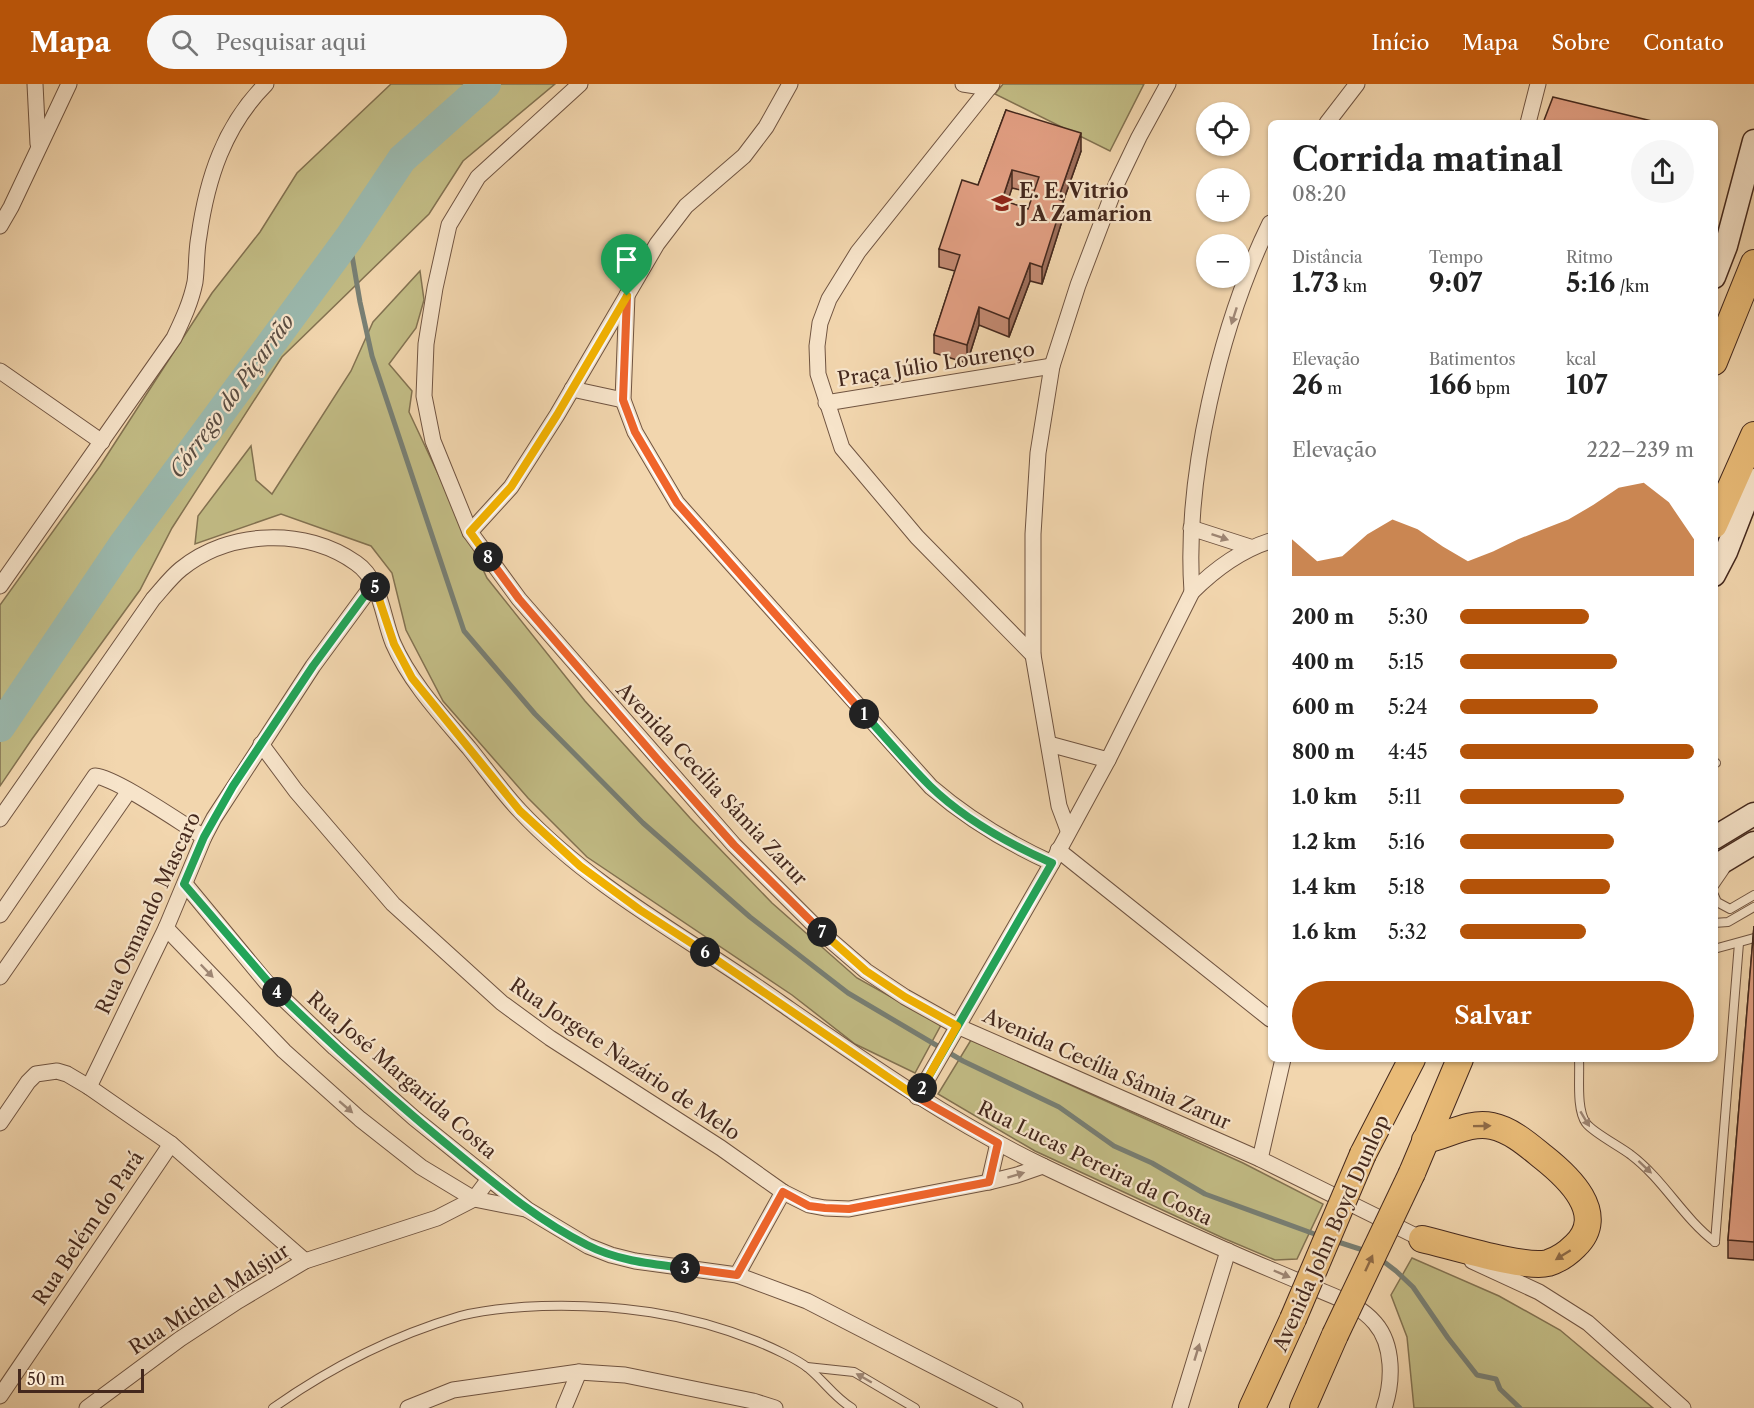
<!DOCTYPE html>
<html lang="pt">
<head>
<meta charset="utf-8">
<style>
  body { margin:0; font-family:"Libre Caslon Text",serif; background:#f6f6f6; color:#222; height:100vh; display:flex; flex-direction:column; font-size:22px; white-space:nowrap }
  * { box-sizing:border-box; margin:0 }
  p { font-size:20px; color:#767676 }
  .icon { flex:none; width:33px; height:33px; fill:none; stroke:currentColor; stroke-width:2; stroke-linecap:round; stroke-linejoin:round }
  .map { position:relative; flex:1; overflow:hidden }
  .details { position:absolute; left:1268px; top:36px; width:450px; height:942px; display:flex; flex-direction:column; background:#fff; border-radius:9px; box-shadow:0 2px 4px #0004 }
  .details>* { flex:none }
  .tools { position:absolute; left:1196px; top:18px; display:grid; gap:12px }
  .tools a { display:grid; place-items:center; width:54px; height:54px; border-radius:50%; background:#fff; box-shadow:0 2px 4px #0004; font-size:30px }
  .scale { position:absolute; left:18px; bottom:15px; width:126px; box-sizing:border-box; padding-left:6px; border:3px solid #44281d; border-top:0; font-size:16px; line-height:21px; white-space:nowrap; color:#44281d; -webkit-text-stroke:4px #f7e4ca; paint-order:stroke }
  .pin { position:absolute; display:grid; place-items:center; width:51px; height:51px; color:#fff; margin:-62px -26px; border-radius:50% 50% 50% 0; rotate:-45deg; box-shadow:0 0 6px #0007 }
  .pin .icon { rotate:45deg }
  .km { position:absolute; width:30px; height:30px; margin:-15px; border-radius:50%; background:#222; color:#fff; font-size:16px; line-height:30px; text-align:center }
  .round { display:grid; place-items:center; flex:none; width:63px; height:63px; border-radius:32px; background:#f6f6f6 }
  .overview { display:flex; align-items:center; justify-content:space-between; height:102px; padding:0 24px }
  h1 { font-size:33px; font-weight:800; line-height:45px }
  .stats { display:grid; grid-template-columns:repeat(3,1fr); gap:9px; height:102px; padding:6px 24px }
  .stats div { display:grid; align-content:center }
  .stats b { font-size:26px; font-weight:800 }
  .stats small { font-size:16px; font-weight:400 }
  .stats p { font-size:16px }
  .chart { height:168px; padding:12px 24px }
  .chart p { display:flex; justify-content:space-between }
  .chart svg { width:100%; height:108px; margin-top:6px; fill:#b45309; opacity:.7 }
  .cta { display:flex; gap:12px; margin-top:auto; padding:12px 24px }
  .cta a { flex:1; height:69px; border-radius:36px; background:#b45309; color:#fff; font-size:24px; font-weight:800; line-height:69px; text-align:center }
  ul { padding:0 24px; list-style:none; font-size:20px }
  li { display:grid; grid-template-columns:96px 72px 1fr; align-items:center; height:45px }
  li i { height:15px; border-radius:8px; background:#b45309 }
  header { display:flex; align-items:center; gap:36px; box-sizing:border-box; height:84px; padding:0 30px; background:#b45309; color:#fff }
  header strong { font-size:28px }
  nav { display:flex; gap:33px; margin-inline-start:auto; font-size:21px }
  .search { width:420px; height:54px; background:#f6f6f6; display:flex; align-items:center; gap:15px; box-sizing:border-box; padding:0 21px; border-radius:33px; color:#767676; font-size:22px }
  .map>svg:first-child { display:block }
</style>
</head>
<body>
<header>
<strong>Mapa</strong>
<div class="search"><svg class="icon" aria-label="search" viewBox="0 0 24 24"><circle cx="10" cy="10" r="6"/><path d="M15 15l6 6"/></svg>Pesquisar aqui</div>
<nav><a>Início</a><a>Mapa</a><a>Sobre</a><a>Contato</a></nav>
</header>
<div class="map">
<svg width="1754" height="1324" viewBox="0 0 1754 1324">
  <rect width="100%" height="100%" fill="#f2d6ae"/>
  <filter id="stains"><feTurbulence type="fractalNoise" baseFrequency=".00333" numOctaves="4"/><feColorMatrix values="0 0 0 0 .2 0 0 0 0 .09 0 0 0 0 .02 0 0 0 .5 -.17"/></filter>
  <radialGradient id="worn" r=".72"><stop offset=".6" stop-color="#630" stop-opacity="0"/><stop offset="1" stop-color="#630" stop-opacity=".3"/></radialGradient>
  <g fill="#c2bc85" stroke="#837251" stroke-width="1.5">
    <polygon points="391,0 555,0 463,77 429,130 282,273 172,444 140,506 32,655 0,702 0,521 100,382 212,209 260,148 297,89"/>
    <polygon points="1003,0 1144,0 1110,67 995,10"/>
    <polygon points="420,187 424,216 416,244 389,280 412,307 409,328 487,494 585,617 690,734 772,819 857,894 941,941 915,989 855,960 792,911 587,773 528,714 443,617 406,546 392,489 371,462 281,430 195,460 198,432 251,362 256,396 272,410 351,287 373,238"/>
    <polygon points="971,956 1243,1079 1323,1120 1297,1175 1275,1176 1223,1154 1035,1067 938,1010"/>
    <polygon points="1412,1174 1499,1212 1560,1246 1653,1324 1414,1324 1407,1253 1391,1211"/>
  </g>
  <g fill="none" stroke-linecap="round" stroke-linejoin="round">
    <g stroke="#787f74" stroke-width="5">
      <polyline points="349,154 360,218 372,272 464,547 535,630 643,739 750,833 848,909 963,977 1059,1023 1114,1062 1152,1079 1205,1110 1320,1152"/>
      <polyline points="1335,1157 1366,1167"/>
      <polyline points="1379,1174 1396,1187 1413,1203 1448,1254 1477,1291 1496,1295 1500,1305 1520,1324"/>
    </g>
    <polyline stroke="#9bb9ae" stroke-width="30" points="0,643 123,461 349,154 402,75 486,0"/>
    <g stroke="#705441" stroke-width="10">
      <g id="service">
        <polyline points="1714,678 1716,679"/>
        <polyline points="1714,802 1725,786"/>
        <polyline points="1714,811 1717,818 1730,825 1754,811"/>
        <polyline points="1714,839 1728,838 1754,823"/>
        <polyline points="1714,865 1754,854"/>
        <path d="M 1579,975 C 1580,993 1576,1025 1586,1039 C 1592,1048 1621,1063 1631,1071 C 1664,1096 1683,1134 1715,1158"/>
        <polyline points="1715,1158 1739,859"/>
        <polyline points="807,1283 854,1288 915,1324"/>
        <path d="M 273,1324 C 331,1283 392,1252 460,1232 C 487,1225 515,1223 542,1222 C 617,1220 686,1229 756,1257 C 771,1263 797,1275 808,1284 C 824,1297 835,1314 852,1324"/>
      </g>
    </g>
    <g stroke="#705441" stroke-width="17">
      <g id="minor">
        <polyline points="35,0 38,60"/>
        <polyline points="580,0 478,93 449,141 435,204 426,260 424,312 433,357 470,448 519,515 734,761 822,849 866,887 905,913 957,942 1260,1075 1428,1158"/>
        <polyline points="963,0 989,4"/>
        <polyline points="992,0 858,168 829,215 820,239 817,262 818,290 842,364 917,453 1033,571"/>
        <polyline points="1327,39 1357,0"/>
        <polyline points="1528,39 1538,0"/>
        <polyline points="0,142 11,123 69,0"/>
        <path d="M 627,211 L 623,316 L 635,348 L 677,419 L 931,703 C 967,734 1008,759 1052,779"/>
        <polyline points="0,287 102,358"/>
        <polyline points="572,305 623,316"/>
        <polyline points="826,319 1052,282"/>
        <polyline points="1191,444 1250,463"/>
        <polyline points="470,448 511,403 557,331 657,160 686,122 744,72 766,43 790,0"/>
        <path d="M 0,502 L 174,254 C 183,235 191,218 195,198 C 197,183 196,167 199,152 C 207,95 224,42 266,0"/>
        <path d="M 1192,508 C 1184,394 1220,241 1270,139"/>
        <polyline points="261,660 296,707 393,820 502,919 550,954 721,1064 783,1108 809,1121 825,1124 849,1125 989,1098 1017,1091 1043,1082"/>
        <polyline points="1049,660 1108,676"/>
        <path d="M 0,735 L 153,515 C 162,505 171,493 181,485 C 229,446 305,443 356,479 C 381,496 382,532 393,559 C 410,598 441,631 469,664 C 486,685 502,708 520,727 C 595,807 694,857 782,920 C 867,979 951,1038 1045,1083 C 1108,1113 1173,1143 1237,1171 C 1262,1182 1287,1192 1312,1203 C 1335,1213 1359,1220 1375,1239 C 1394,1261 1393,1298 1384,1324"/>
        <polyline points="1068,746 1059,722 1033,571 1033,450 1038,369 1052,282 1078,201 1116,101 1139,53 1168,0"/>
        <polyline points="1058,766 1270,935"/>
        <polyline points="185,800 266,898 335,964 414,1034 528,1126 588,1162 611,1171 635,1177 737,1191 807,1217 1015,1324"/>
        <path d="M 0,831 L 95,692 C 117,694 182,740 204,753"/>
        <polyline points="166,844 284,967 360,1035 421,1083 474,1115 525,1125"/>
        <polyline points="0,893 129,707"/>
        <polyline points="89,1003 166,844 204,753 214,734 313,582 374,499"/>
        <path d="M 917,1013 L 1052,779 L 1108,676 L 1192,508 C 1215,485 1239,467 1270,457"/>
        <polyline points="0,1039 28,998 36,990 57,987 67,990 89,1003 171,1060 305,1177"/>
        <polyline points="1260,1075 1283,975"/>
        <polyline points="989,1098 998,1059"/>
        <polyline points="1472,1177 1539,1208 1588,1239 1683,1324"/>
        <polyline points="737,1191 783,1108"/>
        <polyline points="0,1312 171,1060"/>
        <polyline points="87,1324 180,1255 238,1217 305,1177 437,1134 474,1115 489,1095"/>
        <polyline points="408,1324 453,1306 579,1288 625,1291 753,1317 775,1324"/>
        <polyline points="564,1324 579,1288"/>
        <polyline points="1180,1324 1228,1167"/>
      </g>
    </g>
    <g stroke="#44281d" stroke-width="25">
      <g id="secondary">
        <polyline points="1714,193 1726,162 1754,57"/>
        <polyline points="1714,491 1726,468 1754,396"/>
        <polyline points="1714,754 1754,730"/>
        <polyline points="1714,783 1754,759"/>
      </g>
    </g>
    <g stroke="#44281d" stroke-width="28">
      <g id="primary">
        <polyline points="1714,278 1754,179"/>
        <polyline points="1714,441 1754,351"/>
        <polyline points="1363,1070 1412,975"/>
        <polyline points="1412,1089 1460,975"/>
        <path d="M 1422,1155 C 1449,1161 1524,1185 1548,1179 C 1558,1176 1567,1170 1575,1162 C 1609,1130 1567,1092 1543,1073 C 1527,1060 1511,1046 1492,1042 C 1469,1037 1447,1052 1425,1056"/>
        <polyline points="1252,1324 1293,1235"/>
        <polyline points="1303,1324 1335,1251"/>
      </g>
    </g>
    <use href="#service" stroke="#f7e4ca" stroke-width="8"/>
    <use href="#minor" stroke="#f7e4ca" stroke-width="15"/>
    <use href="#secondary" stroke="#f7e4ca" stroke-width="22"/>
    <use href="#primary" stroke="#e9bb77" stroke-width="26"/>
    <g stroke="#44281d" stroke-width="28" stroke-linecap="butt">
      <g id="primary-bridge">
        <polyline points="1293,1235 1363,1070"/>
        <polyline points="1335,1251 1412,1089"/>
      </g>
    </g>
    <use href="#primary-bridge" stroke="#e9bb77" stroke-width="26"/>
  </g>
  <g fill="#c28971" stroke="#44281d" stroke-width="1.5" fill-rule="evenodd">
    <path d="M 1006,26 L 1081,67 L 1063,118 L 1063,134 L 1042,200 L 1030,197 L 1009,253 L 979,241 L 967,279 L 934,269 L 934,251 L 955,187 L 939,183 L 939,165 L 978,101 ZM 1012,104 L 1034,109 L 1028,125 L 1007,118 Z"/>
    <polygon points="1754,842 1754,1176 1728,1174 1728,1156"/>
  </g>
  <g fill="#9e6f5c" stroke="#44281d" stroke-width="1.5">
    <polygon points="1081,49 1081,67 1063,118 1063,134 1042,200 1042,183 1058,115"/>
    <polygon points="1012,86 1012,104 1002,134 1002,116"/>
    <polygon points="1030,179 1030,197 1009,253 1009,235"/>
    <polygon points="979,223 979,241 967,279 967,261"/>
  </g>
  <g fill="#e29f83" stroke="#44281d" stroke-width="1.5" fill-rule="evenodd">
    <polygon points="1553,13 1660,39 1543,39"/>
    <path d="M 1006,26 L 1081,49 L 1058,115 L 1063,117 L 1042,183 L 1030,179 L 1009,235 L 979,223 L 967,261 L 934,251 L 960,171 L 939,165 L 962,96 L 978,101 ZM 1012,86 L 1039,93 L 1028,125 L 1002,116 Z"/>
    <polygon points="1754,842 1754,1158 1728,1156"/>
  </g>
  <defs><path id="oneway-solid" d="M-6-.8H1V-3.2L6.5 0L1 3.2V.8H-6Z" transform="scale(1.5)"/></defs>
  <g fill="#9e8674">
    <use href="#oneway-solid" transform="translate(1234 232) rotate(108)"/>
    <use href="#oneway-solid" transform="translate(1220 453) rotate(19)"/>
    <use href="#oneway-solid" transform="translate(207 887) rotate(46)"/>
    <use href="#oneway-solid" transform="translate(346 1023) rotate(41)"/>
    <use href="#oneway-solid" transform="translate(1585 1035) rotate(59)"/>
    <use href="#oneway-solid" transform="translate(1645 1083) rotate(43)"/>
    <use href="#oneway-solid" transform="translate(1016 1091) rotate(-17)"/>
    <use href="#oneway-solid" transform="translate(1282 1190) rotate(23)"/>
    <use href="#oneway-solid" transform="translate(1197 1268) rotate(-73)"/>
    <use href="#oneway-solid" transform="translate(864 1294) rotate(-150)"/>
  </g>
  <g fill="#8e6a46">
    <use href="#oneway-solid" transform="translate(1482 1042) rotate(-1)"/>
    <use href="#oneway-solid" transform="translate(1563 1171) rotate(148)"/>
    <use href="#oneway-solid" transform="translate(1369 1179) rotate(-65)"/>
  </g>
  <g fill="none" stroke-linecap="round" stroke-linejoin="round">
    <g stroke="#fff" stroke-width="12">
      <polyline id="split-1" points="627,212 623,316 635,348 648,370 677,419 864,630"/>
    </g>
    <g stroke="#fff" stroke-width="12">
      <path id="split-2" d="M 864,630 C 886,654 907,679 930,702 C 964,735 1009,760 1052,779 L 922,1004"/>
    </g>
    <g stroke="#fff" stroke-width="12">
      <polyline id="split-3" points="685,1184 737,1191 783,1108 809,1122 825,1124 849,1125 989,1098 998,1059 917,1013 922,1004"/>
    </g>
    <g stroke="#fff" stroke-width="12">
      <path id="split-4" d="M 277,908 C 336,965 397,1020 461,1072 C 501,1105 541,1138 587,1161 C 618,1177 652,1180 685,1184"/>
    </g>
    <g stroke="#fff" stroke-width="12">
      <polyline id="split-5" points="277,908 184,800 204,753 233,702 313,582 374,499 375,503"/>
    </g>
    <g stroke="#fff" stroke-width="12">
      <polyline id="split-6" points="375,503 394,560 412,594 520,727 580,782 640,826 705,868"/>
    </g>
    <g stroke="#fff" stroke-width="12">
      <polyline id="split-7" points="705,868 917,1013 957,942 905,913 866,887 822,848"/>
    </g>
    <g stroke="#fff" stroke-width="12">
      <polyline id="split-8" points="488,473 519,515 659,677 734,761 822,848"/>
    </g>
    <g stroke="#fff" stroke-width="12">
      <polyline id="split-9" points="488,473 470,448 511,403 557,331 627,212"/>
    </g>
    <use href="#split-1" stroke="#f0652b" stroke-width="8"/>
    <use href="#split-2" stroke="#22a559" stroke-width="8"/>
    <use href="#split-3" stroke="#f0652b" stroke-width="8"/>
    <use href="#split-4" stroke="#22a559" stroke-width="8"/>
    <use href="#split-5" stroke="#22a559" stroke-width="8"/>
    <use href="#split-6" stroke="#f5b400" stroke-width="8"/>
    <use href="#split-7" stroke="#f5b400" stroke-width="8"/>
    <use href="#split-8" stroke="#f0652b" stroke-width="8"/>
    <use href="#split-9" stroke="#f5b400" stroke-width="8"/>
  </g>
  <defs>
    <g id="school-bare" transform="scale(1.62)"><path d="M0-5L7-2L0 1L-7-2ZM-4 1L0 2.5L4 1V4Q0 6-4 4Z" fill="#8f2418" stroke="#f7e4ca" stroke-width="2.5" paint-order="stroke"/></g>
  </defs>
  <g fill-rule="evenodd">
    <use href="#school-bare" x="1002" y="119"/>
  </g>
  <g text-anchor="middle" stroke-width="4.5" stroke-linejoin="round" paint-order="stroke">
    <g font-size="20" font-weight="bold" fill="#44281d" stroke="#f7e4ca" text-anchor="start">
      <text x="1019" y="114">E. E. Vitrio<tspan x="1019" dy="23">J A Zamarion</tspan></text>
    </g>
    <g font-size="20" fill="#44281d" stroke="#f7e4ca">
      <text transform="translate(936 280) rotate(-9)" y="7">Praça Júlio Lourenço</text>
      <text transform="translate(712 700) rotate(47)" y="7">Avenida Cecília Sâmia Zarur</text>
      <text transform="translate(148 829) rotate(-65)" y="7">Rua Osmando Mascaro</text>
      <text transform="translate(625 975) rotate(34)" y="7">Rua Jorgete Nazário de Melo</text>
      <text transform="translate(1107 985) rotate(24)" y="7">Avenida Cecília Sâmia Zarur</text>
      <text transform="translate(402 991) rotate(41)" y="7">Rua José Margarida Costa</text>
      <text transform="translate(1095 1079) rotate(26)" y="7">Rua Lucas Pereira da Costa</text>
      <text transform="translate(88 1144) rotate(-56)" y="7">Rua Belém do Pará</text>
      <text transform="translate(1331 1149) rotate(-66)" y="7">Avenida John Boyd Dunlop</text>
      <text transform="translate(209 1215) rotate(-33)" y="7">Rua Michel Malsjur</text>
    </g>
    <g font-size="21" font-style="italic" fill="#5a4c41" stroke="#f7e4ca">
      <text transform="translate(232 312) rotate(-54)" y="7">Córrego do Piçarrão</text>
    </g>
  </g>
  <rect width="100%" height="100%" filter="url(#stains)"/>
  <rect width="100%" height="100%" fill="url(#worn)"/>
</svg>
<div class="tools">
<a><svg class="icon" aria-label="locate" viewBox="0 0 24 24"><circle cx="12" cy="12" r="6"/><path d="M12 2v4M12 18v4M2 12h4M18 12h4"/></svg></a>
<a>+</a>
<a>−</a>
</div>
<div class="scale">50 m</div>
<div class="pin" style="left:627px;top:212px;background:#1e9e55"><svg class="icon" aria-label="arrive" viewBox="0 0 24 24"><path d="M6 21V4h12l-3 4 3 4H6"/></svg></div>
<b class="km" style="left:864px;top:630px">1</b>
<b class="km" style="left:922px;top:1004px">2</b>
<b class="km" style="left:685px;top:1184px">3</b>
<b class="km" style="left:277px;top:908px">4</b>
<b class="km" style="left:375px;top:503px">5</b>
<b class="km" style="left:705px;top:868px">6</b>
<b class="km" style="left:822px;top:848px">7</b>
<b class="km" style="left:488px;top:473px">8</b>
<section class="details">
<div class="overview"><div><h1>Corrida matinal</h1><p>08:20</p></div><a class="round"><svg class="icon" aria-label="share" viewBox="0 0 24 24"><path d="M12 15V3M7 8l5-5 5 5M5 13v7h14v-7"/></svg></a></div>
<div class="stats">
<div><p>Distância</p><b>1.73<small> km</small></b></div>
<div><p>Tempo</p><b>9:07</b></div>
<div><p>Ritmo</p><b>5:16<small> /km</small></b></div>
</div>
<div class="stats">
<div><p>Elevação</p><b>26<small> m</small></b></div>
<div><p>Batimentos</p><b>166<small> bpm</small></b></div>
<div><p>kcal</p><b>107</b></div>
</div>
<div class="chart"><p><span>Elevação</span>222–239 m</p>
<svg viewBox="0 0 160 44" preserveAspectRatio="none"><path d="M0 44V29L10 38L20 36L30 27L40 21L50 25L60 32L70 38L80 34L90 29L100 25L110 21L120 15L130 8L140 6L150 14L160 29V44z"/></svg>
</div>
<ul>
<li><b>200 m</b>5:30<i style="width:55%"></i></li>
<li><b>400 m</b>5:15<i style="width:67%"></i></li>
<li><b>600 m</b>5:24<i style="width:59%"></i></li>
<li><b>800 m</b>4:45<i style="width:100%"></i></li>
<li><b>1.0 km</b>5:11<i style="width:70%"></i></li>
<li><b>1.2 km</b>5:16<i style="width:66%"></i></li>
<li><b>1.4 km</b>5:18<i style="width:64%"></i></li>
<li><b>1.6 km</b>5:32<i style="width:54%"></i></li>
</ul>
<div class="cta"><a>Salvar</a></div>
</section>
</div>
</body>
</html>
